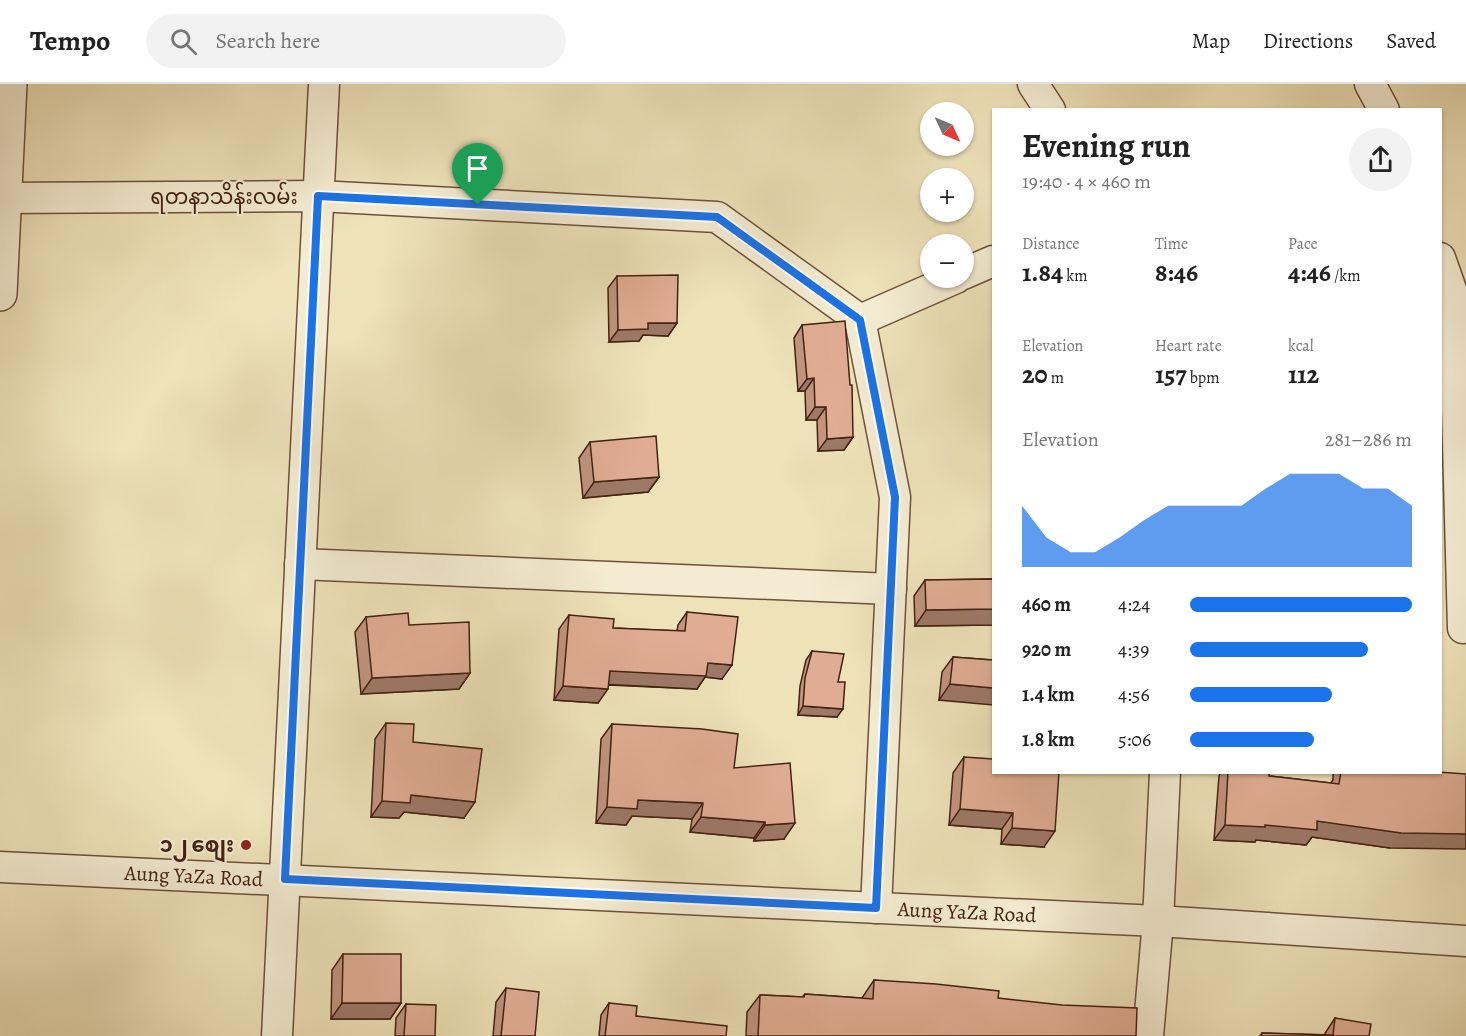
<!DOCTYPE html>
<html lang="en">
<head>
<meta charset="utf-8">
<style>
  body { margin:0; font-family:Alegreya,"Noto Sans Myanmar",serif; background:#f2f2f2; color:#222; height:100vh; display:flex; flex-direction:column; font-size:22px; white-space:nowrap }
  * { box-sizing:border-box; margin:0 }
  p { font-size:20px; color:#767676 }
  .icon { flex:none; width:33px; height:33px; fill:none; stroke:currentColor; stroke-width:2; stroke-linecap:round; stroke-linejoin:round }
  .map { position:relative; flex:1; overflow:hidden }
  .sheet { position:absolute; left:992px; top:24px; width:450px; height:666px; display:flex; flex-direction:column; background:#fff; border-radius:0px; box-shadow:0 2px 4px #0004 }
  .sheet>* { flex:none }
  .needle { width:39px; rotate:134deg }
  .fabs { position:absolute; left:920px; top:18px; display:grid; gap:12px }
  .fabs a { display:grid; place-items:center; width:54px; height:54px; border-radius:50%; background:#fff; box-shadow:0 2px 4px #0004; font-size:30px }
  .pin { position:absolute; display:grid; place-items:center; width:51px; height:51px; color:#fff; margin:-62px -26px; border-radius:50% 50% 50% 0; rotate:-45deg; box-shadow:0 0 6px #0007 }
  .pin .icon { rotate:45deg }
  .round { display:grid; place-items:center; flex:none; width:63px; height:63px; border-radius:32px; background:#f2f2f2 }
  .summary { display:flex; align-items:center; justify-content:space-between; height:102px; padding:0 30px }
  h1 { font-size:33px; font-weight:600; line-height:45px }
  .stats { display:grid; grid-template-columns:repeat(3,1fr); gap:9px; height:102px; padding:6px 30px }
  .stats div { display:grid; align-content:center }
  .stats b { font-size:26px; font-weight:600 }
  .stats small { font-size:16px; font-weight:400 }
  .stats p { font-size:16px }
  .chart { height:168px; padding:12px 30px }
  .chart p { display:flex; justify-content:space-between }
  .chart svg { width:100%; height:108px; margin-top:6px; fill:#1a73e8; opacity:.7 }
  ul { padding:0 30px; list-style:none; font-size:20px }
  li { display:grid; grid-template-columns:96px 72px 1fr; align-items:center; height:45px }
  li i { height:15px; border-radius:8px; background:#1a73e8 }
  header { display:flex; align-items:center; gap:36px; box-sizing:border-box; height:84px; padding:0 30px; background:#fff; border-bottom:2px solid #e0e0e0 }
  header strong { font-size:28px }
  nav { display:flex; gap:33px; margin-inline-start:auto; font-size:21px }
  .search { width:420px; height:54px; background:#f2f2f2; display:flex; align-items:center; gap:15px; box-sizing:border-box; padding:0 21px; border-radius:33px; color:#767676; font-size:22px }
  .map>svg:first-child { display:block }
</style>
</head>
<body>
<header>
<strong>Tempo</strong>
<div class="search"><svg class="icon" aria-label="search" viewBox="0 0 24 24"><circle cx="10" cy="10" r="6"/><path d="M15 15l6 6"/></svg>Search here</div>
<nav><a>Map</a><a>Directions</a><a>Saved</a></nav>
</header>
<div class="map">
<svg width="1466" height="952" viewBox="0 0 1466 952">
  <rect width="100%" height="100%" fill="#eee2b9"/>
  <filter id="stains"><feTurbulence type="fractalNoise" baseFrequency=".00333" numOctaves="4"/><feColorMatrix values="0 0 0 0 .2 0 0 0 0 .09 0 0 0 0 .02 0 0 0 .5 -.17"/></filter>
  <radialGradient id="worn" r=".72"><stop offset=".6" stop-color="#630" stop-opacity="0"/><stop offset="1" stop-color="#630" stop-opacity=".3"/></radialGradient>
  <g fill="none" stroke-linecap="round" stroke-linejoin="round">
    <g stroke="#6e513a" stroke-width="33">
      <g id="minor">
        <polyline points="1033,0 1050,26"/>
        <polyline points="1370,0 1384,26"/>
        <polyline points="0,114 318,112 717,133 860,236 895,413 876,824"/>
        <polyline points="1440,174 1454,214 1463,544"/>
        <polyline points="963,190 993,177"/>
        <polyline points="860,236 956,194"/>
        <polyline points="300,480 891,505"/>
        <path id="s1" d="M 0,783 L 1158,837 L 1466,857"/>
        <polyline points="277,952 324,0"/>
        <polyline points="1148,952 1158,837 1165,688"/>
      </g>
    </g>
    <g stroke="#6e513a" stroke-width="36">
      <polyline id="tertiary" points="0,210 10,0"/>
    </g>
    <use href="#minor" stroke="#f4ecd2" stroke-width="30"/>
    <use href="#tertiary" stroke="#f4ecd2" stroke-width="33"/>
  </g>
  <g fill="#c1957f" stroke="#43210f" stroke-width="1.5">
    <polygon points="617,192 677,239 668,252 643,251 639,257 609,258 608,204"/>
    <polygon points="802,241 853,353 844,366 818,367 817,336 806,336 805,307 798,307 794,254"/>
    <polygon points="590,358 659,393 648,408 583,414 579,374"/>
    <polygon points="993,495 993,541 915,542 914,512 925,496"/>
    <polygon points="687,528 722,595 705,593 697,605 608,601 598,619 554,616 559,545 569,531 613,544 677,547 678,541"/>
    <polygon points="366,533 409,541 470,589 459,605 361,610 355,548"/>
    <polygon points="812,567 838,598 837,633 798,631 800,602 806,576"/>
    <polygon points="953,573 993,576 939,616 942,588"/>
    <polygon points="386,639 413,658 464,734 404,728 399,734 371,733 375,655"/>
    <polygon points="612,640 734,684 784,755 754,757 754,754 690,748 692,735 632,732 626,741 596,739 601,655"/>
    <polygon points="964,673 1044,763 1001,760 1002,745 949,741 953,689"/>
    <polygon points="1221,688 1269,688 1269,692 1331,699 1333,696 1333,688 1438,688 1390,764 1312,753 1306,761 1256,756 1255,758 1214,756 1219,692"/>
    <polygon points="343,870 401,919 390,935 331,935 332,886"/>
    <polygon points="874,896 998,914 1136,952 746,952 747,928 760,911 802,913 805,910 862,914"/>
    <polygon points="506,904 535,952 493,952 496,918"/>
    <polygon points="609,919 636,932 726,952 599,952 601,931"/>
    <polygon points="406,920 435,952 395,952 396,934"/>
    <polygon points="1335,934 1369,952 1260,952 1262,949 1324,951"/>
  </g>
  <g fill="#9d7968" stroke="#43210f" stroke-width="1.5">
    <polygon points="648,239 677,239 668,252 643,251 639,257 609,258 618,246"/>
    <polygon points="814,294 805,307 798,307 807,295"/>
    <polygon points="815,323 826,323 817,336 806,336"/>
    <polygon points="853,353 844,366 818,367 827,355"/>
    <polygon points="659,393 648,408 583,414 594,398"/>
    <polygon points="993,525 993,541 915,542 926,526"/>
    <polygon points="708,579 732,581 722,595 705,593 697,605 600,600 610,587"/>
    <polygon points="470,589 459,605 361,610 372,594"/>
    <polygon points="950,600 993,604 993,621 939,616"/>
    <polygon points="563,602 608,605 598,619 554,616"/>
    <polygon points="803,622 843,625 837,633 798,631"/>
    <polygon points="411,711 475,718 464,734 404,728 399,734 371,733 382,717"/>
    <polygon points="638,716 703,719 692,735 632,732 626,741 596,739 607,723"/>
    <polygon points="960,725 1013,729 1002,745 949,741"/>
    <polygon points="701,733 765,738 754,754 690,748"/>
    <polygon points="1317,737 1466,750 1466,765 1390,764 1312,753 1306,761 1256,756 1255,758 1214,756 1225,741 1265,741"/>
    <polygon points="795,739 784,755 754,757 765,741"/>
    <polygon points="1012,744 1055,747 1044,763 1001,760"/>
    <polygon points="342,919 401,919 390,935 331,935"/>
  </g>
  <g fill="#e0ad94" stroke="#43210f" stroke-width="1.5">
    <polygon points="678,191 677,239 648,239 648,245 618,246 617,192"/>
    <polygon points="845,237 850,301 852,301 853,353 827,355 826,323 815,323 814,294 807,295 802,241"/>
    <polygon points="656,352 659,393 594,398 590,358"/>
    <polygon points="993,495 993,525 926,526 925,496"/>
    <polygon points="687,528 738,533 732,581 708,579 706,592 610,587 608,605 563,602 569,531 614,535 613,544 685,547"/>
    <polygon points="408,529 409,541 469,538 470,589 372,594 366,533"/>
    <polygon points="812,567 844,570 838,598 845,598 843,625 803,622 805,594"/>
    <polygon points="953,573 993,576 993,604 950,600"/>
    <polygon points="386,639 414,640 413,658 482,665 475,718 411,711 410,719 382,717"/>
    <polygon points="612,640 702,645 738,650 734,684 790,679 795,739 765,741 765,738 701,733 703,719 638,716 637,725 607,723"/>
    <polygon points="964,673 993,675 993,688 1059,688 1055,747 1012,744 1013,729 960,725"/>
    <polygon points="1228,688 1269,688 1269,692 1339,700 1341,688 1438,688 1466,690 1466,750 1401,749 1317,737 1317,746 1265,741 1265,743 1225,741"/>
    <polygon points="343,870 401,870 401,919 342,919"/>
    <polygon points="874,896 936,900 999,907 998,914 1062,921 1137,924 1136,952 758,952 760,911 804,913 805,910 873,915"/>
    <polygon points="506,904 539,908 535,952 501,952"/>
    <polygon points="609,919 637,922 636,932 727,942 726,952 605,952"/>
    <polygon points="406,920 436,921 435,952 404,952"/>
    <polygon points="1335,934 1371,940 1369,952 1261,952 1262,949 1333,951"/>
  </g>
  <g fill="none" stroke-linecap="round" stroke-linejoin="round">
    <g stroke="#fff" stroke-width="12">
      <polygon id="route" points="318,112 717,133 860,236 895,413 876,824 285,795"/>
    </g>
    <use href="#route" stroke="#1a73e8" stroke-width="8"/>
  </g>
  <circle fill="#8f2418" stroke="#f4ecd2" stroke-width="2" cx="246" cy="761" r="6"/>
  <g text-anchor="middle" stroke-width="4.5" stroke-linejoin="round" paint-order="stroke">
    <g font-size="21" fill="#43210f" stroke="#f4ecd2">
      <text x="224" y="120">ရတနာသိန်းလမ်း</text>
      <text dy="7" stroke="none"><textPath href="#s1" startOffset="194">Aung YaZa Road</textPath></text>
      <text dy="7" stroke="none"><textPath href="#s1" startOffset="968">Aung YaZa Road</textPath></text>
    </g>
    <g font-size="21" font-weight="bold" fill="#43210f" stroke="#f4ecd2" text-anchor="end">
      <text x="234" y="768">၁၂ စျေး</text>
    </g>
  </g>
  <rect width="100%" height="100%" filter="url(#stains)"/>
  <rect width="100%" height="100%" fill="url(#worn)"/>
</svg>
<div class="fabs">
<a><svg class="needle" viewBox="-14 -14 28 28"><path d="M0-13l5 13h-10z" fill="#e53935"/><path d="M0 13l5-13h-10z" fill="#767676"/></svg></a>
<a>+</a>
<a>−</a>
</div>
<div class="pin" style="left:478px;top:121px;background:#1e9e55"><svg class="icon" aria-label="arrive" viewBox="0 0 24 24"><path d="M6 21V4h12l-3 4 3 4H6"/></svg></div>
<section class="sheet">
<div class="summary"><div><h1>Evening run</h1><p>19:40 · 4 × 460 m</p></div><a class="round"><svg class="icon" aria-label="share" viewBox="0 0 24 24"><path d="M12 15V3M7 8l5-5 5 5M5 13v7h14v-7"/></svg></a></div>
<div class="stats">
<div><p>Distance</p><b>1.84<small> km</small></b></div>
<div><p>Time</p><b>8:46</b></div>
<div><p>Pace</p><b>4:46<small> /km</small></b></div>
</div>
<div class="stats">
<div><p>Elevation</p><b>20<small> m</small></b></div>
<div><p>Heart rate</p><b>157<small> bpm</small></b></div>
<div><p>kcal</p><b>112</b></div>
</div>
<div class="chart"><p><span>Elevation</span>281–286 m</p>
<svg viewBox="0 0 160 44" preserveAspectRatio="none"><path d="M0 44V19L10 32L20 38L30 38L40 32L50 25L60 19L70 19L80 19L90 19L100 12L110 6L120 6L130 6L140 12L150 12L160 19V44z"/></svg>
</div>
<ul>
<li><b>460 m</b>4:24<i style="width:100%"></i></li>
<li><b>920 m</b>4:39<i style="width:80%"></i></li>
<li><b>1.4 km</b>4:56<i style="width:64%"></i></li>
<li><b>1.8 km</b>5:06<i style="width:56%"></i></li>
</ul>
</section>
</div>
</body>
</html>
